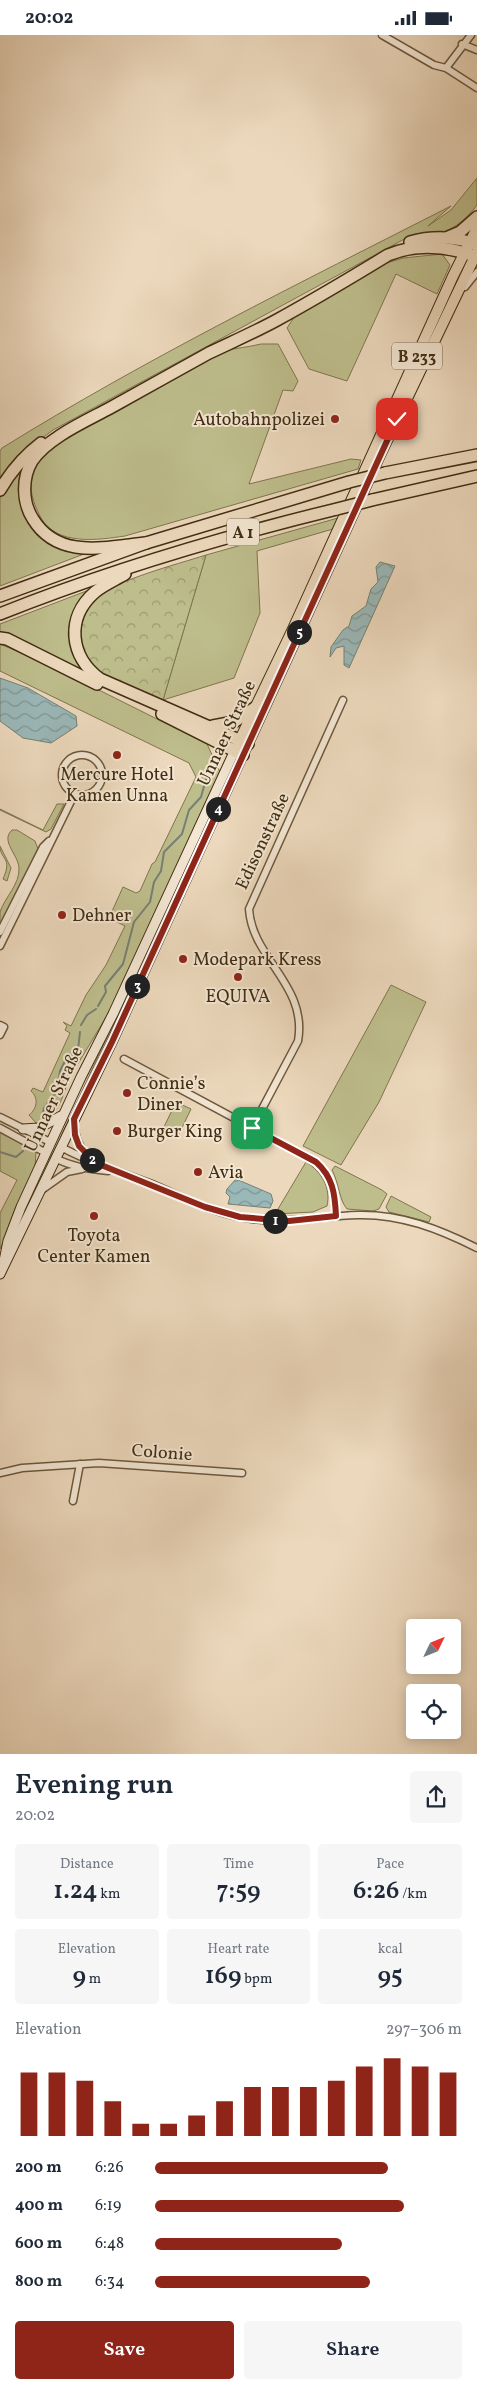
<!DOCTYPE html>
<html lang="en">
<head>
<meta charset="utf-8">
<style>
  body { margin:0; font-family:Vollkorn,serif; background:#f6f6f7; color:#1f2937; height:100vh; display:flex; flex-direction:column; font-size:19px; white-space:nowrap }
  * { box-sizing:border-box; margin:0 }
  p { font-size:16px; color:#747a83 }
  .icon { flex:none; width:28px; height:28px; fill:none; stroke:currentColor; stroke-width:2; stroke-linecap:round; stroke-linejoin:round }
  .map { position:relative; height:1719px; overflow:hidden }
  .side { display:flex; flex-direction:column; background:#fff; flex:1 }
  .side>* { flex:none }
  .needle { width:32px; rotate:47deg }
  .buttons { position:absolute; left:406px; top:1584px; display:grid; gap:10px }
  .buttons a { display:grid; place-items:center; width:55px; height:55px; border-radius:5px; background:#fff; box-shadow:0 2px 12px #0003; font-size:25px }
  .pin { position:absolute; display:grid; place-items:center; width:42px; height:42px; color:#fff; margin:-21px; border-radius:10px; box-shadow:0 2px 8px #0006 }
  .km { position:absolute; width:25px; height:25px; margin:-12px; border-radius:50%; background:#222; color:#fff; font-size:14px; line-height:25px; text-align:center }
  .round { display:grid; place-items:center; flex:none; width:52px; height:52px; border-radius:5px; background:#f6f6f7 }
  .summary { display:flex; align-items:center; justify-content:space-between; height:85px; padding:0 15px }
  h1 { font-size:28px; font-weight:600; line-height:38px }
  .metrics { display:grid; grid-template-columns:repeat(3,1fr); gap:8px; height:85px; padding:5px 15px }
  .metrics div { display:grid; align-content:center; border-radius:5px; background:#f6f6f7; text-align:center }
  .metrics b { font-size:25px; font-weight:600 }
  .metrics small { font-size:14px; font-weight:400 }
  .metrics p { font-size:14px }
  .chart { height:140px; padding:10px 15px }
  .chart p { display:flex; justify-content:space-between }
  .chart svg { width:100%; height:90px; margin-top:5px; stroke:#8f2418; stroke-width:6 }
  .action { display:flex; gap:10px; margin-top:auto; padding:10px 15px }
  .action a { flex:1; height:58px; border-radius:5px; background:#8f2418; color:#fff; font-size:20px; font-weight:600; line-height:58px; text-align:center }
  .action a+a { background:#f6f6f7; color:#1f2937 }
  ul { padding:0 15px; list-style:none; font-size:16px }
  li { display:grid; grid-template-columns:80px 60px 1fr; align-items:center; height:38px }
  li i { height:12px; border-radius:6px; background:#8f2418 }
  .status { display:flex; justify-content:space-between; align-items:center; height:35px; padding:0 25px; background:#fff; direction:ltr }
  .status svg { height:14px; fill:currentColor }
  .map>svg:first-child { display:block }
</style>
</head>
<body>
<div class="status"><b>20:02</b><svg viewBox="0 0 49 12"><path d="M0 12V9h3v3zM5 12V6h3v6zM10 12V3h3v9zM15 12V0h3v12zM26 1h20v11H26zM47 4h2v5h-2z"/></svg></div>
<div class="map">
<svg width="477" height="1719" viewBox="0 0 477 1719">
  <defs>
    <pattern id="forest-crowns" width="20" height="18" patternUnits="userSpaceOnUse" patternTransform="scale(1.25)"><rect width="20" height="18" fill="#bebd8c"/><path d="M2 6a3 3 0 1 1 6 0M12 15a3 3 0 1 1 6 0" fill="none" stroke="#9c9a71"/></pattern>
    <pattern id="water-waves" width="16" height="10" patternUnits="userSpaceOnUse" patternTransform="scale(1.25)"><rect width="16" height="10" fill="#9ab8b8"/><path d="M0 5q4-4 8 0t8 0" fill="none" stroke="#7f9694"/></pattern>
  </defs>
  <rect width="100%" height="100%" fill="#ecd8bc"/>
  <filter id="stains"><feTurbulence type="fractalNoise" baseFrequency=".004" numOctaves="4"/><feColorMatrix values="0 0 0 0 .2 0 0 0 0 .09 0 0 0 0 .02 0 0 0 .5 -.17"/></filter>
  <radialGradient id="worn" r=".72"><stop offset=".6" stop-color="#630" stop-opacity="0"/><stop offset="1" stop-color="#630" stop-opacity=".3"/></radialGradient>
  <g fill="#bebd8c" stroke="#80754e">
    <path d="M 477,143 L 477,170 C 465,186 450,198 430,200 C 422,200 417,199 410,201 L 53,395 L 18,421 L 0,448 L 0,416 L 2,413 C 147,323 300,248 451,171 L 428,191 L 451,175 Z"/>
    <polygon points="442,219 450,230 437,259 396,239 347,346 309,334 287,293 295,281 380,230 403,223"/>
    <path d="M 261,309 L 278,309 L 298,346 L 293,356 L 283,355 L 249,449 L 351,424 L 361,425 L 358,434 L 125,501 C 98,505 57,511 41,483 C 32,466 26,447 36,429 C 54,398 140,361 173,343 C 189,334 207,321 224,316 C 236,313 249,312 261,309 Z"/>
    <polygon points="23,430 26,431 20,451 36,494 83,516 84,519 0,551 0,463"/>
    <polygon points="338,483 333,494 257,516 260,578 234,643 163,665 206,520"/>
    <path d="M 89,555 C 69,587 60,603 84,637 L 0,601 L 0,589 Z"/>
    <path d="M 0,609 L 47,629 L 207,709 L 220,737 L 114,969 L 73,1037 L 71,1038 C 64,1054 60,1086 36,1088 L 29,1080 C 37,1074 39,1063 31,1056 L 33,1053 L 43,1057 L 70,998 L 65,995 L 67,991 L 63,987 L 71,991 L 86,960 L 106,930 L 125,891 L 109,883 L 123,852 L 136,858 L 140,856 L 152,829 L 155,827 L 196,742 L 189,728 L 0,636 Z"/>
    <polygon points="57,769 64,769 51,794 46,797 0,775 0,774 43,795"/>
    <path d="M 12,795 L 17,795 L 35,806 L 38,814 L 0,892 C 0,888 0,881 0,877 C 5,862 20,849 19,833 C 18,819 0,806 12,795 Z"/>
    <path d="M 0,811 L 11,833 L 7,846 L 3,844 C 13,822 0,825 0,811 Z"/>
    <polygon points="391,950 426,967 379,1067 341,1130 303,1111"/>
    <polygon points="114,987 116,988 64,1100 62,1099"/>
    <polygon points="176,1067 191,1074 177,1103 162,1096"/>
    <polygon points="0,1098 34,1115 36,1117 35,1133 0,1214 0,1178 17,1145 0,1136"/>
    <path d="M 306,1127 C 322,1137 331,1153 327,1171 L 313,1177 L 275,1179 Z"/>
    <path d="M 335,1131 L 382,1155 L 387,1159 L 379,1174 L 373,1176 L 347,1174 C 339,1165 339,1148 332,1135 Z"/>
    <polygon points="391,1161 431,1182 429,1187 389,1177 386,1172"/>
  </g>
  <path fill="url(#forest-crowns)" stroke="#80754e" d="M 206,520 L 163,665 C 127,652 80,643 79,596 C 79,586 85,573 92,565 C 115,545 175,530 206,520 Z"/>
  <g fill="url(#water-waves)" stroke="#768075">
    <polygon points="380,527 395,531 349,633 344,630 344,611 336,613 330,622 331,612 343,595 349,591 352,581 366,571 371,554 378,547 376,532"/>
    <polygon points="0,643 28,653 76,681 77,691 51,708 23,703 0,686"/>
    <polygon points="236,1144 271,1159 273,1166 270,1173 228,1169 230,1162 226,1158 227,1154"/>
  </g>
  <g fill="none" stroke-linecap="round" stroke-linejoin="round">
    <g stroke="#768075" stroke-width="2">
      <polyline points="98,971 106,957 105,951 123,929 134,887 150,867 154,847 161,836 164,817 182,799 189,775 201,762 208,737"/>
      <polyline points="81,990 87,980 96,974"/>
      <polyline points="42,1083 44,1073 57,1056 60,1036 65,1026 78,1015 80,997"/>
      <polyline points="0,1117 16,1122 23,1116"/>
    </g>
    <g stroke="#6c583c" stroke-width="9">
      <g id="street">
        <polyline points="382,0 434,30 446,33 477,53"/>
        <polyline points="462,9 477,15"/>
        <polyline points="446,33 471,0"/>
        <polyline points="465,252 477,237"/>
        <circle cx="82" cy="740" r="20"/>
        <polyline points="0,897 43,812 49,806"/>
        <polyline points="0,911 75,758"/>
        <polyline points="0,990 4,992 0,1000"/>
        <path d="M 124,1024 L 316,1127 C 333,1142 335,1160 336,1181"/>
        <polyline points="0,1082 50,1107"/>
        <path d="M 74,1087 C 75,1103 79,1113 91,1124"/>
        <polyline points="0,1093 46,1118"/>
        <path d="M 252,1093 L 298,1006 C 308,950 252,924 249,874 L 343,665"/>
        <path d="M 61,1112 C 90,1128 121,1137 152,1149 C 185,1163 216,1180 252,1184 C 287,1189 322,1181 358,1180 C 401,1179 439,1194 477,1213"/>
        <path d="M 55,1123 C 72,1132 89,1134 108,1136"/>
        <polyline points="43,1154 67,1137 82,1134"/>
        <polyline points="0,1438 22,1433 99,1428 242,1438"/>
        <polyline points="73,1466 80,1429"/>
      </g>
    </g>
    <g stroke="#412d11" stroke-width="11">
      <g id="secondary">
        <polyline points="23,1094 39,1093 61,1081"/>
        <polyline points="4,1226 8,1206 21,1172 81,1042 113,979 235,715"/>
        <polyline points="0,1239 112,1007 243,720"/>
      </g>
    </g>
    <g stroke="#412d11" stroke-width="12">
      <g id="primary">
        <polyline points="235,715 293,594 453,241 477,193"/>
        <polyline points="245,715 380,420 477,217"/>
      </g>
    </g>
    <g stroke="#412d11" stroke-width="14">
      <g id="highway">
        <polyline points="446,203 460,197 477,182"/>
        <path d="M 410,207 C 431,201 457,201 477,210"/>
        <polyline points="385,438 477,420"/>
        <path d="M 0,455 C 11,436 24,421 41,408"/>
        <polyline points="372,465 477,441"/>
        <path d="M 146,508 C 106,512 58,525 33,484 C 22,467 22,443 32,426 C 47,403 86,386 110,373 C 143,355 176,336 209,318 C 232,307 255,297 277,285 C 315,264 352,242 388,220 C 417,208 446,211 475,221"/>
        <path d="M 125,539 C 115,545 103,550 95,557 C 65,583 70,622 100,644 L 248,709"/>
        <polyline points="0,561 146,508 349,447"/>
        <path d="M 0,579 C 110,535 222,502 337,474"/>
        <polyline points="0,603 7,604 97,649"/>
        <polyline points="162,679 243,720"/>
        <polyline points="213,691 234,687 256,672"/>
      </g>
    </g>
    <use href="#street" stroke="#f3e6d3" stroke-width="6"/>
    <use href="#secondary" stroke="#f3e6d3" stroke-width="9"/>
    <use href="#primary" stroke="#ecd8bc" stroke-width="10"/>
    <use href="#highway" stroke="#ecd8bc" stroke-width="11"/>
    <g stroke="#412d11" stroke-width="14" stroke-linecap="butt">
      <g id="highway-bridge">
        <polyline points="349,447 385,438"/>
        <polyline points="337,474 372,465"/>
      </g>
    </g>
    <use href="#highway-bridge" stroke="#ecd8bc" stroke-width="11"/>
  </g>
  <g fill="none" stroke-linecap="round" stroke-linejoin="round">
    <g stroke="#fff" stroke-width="10">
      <path id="route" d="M 252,1093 L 316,1127 C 333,1142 335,1159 336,1181 L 289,1186 L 240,1182 L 205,1172 L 96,1128 L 79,1111 L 75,1100 L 74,1084 L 112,1007 L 397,384"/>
    </g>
    <use href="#route" stroke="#8f2418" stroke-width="6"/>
  </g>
  <g fill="#8f2418" stroke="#f3e6d3" stroke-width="2">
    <circle cx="335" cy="384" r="5"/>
    <circle cx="117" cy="720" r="5"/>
    <circle cx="62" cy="880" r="5"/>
    <circle cx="183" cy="924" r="5"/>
    <circle cx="238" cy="942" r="5"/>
    <circle cx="127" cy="1058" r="5"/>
    <circle cx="117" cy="1096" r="5"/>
    <circle cx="198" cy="1137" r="5"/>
    <circle cx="94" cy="1181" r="5"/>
  </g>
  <g text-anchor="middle" stroke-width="4" stroke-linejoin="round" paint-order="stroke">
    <g fill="#f3e6d3" stroke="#76644b" stroke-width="1">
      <rect x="392" y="307.5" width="50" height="27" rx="4"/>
      <rect x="227" y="483.5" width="32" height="27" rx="4"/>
    </g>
    <g font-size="16" font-weight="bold" fill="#412d11">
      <text x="417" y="327">B 233</text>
      <text x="243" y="503">A 1</text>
    </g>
    <g font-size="18" fill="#412d11" stroke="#f3e6d3" text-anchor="start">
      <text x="325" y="390" text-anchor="end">Autobahnpolizei</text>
      <text x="117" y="745" text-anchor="middle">Mercure Hotel<tspan x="117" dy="21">Kamen Unna</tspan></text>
      <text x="72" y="886">Dehner</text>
      <text x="193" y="930">Modepark Kress</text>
      <text x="238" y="967" text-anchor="middle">EQUIVA</text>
      <text x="137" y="1054">Connie’s<tspan x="137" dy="21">Diner</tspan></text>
      <text x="127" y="1102">Burger King</text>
      <text x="208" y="1143">Avia</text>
      <text x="94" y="1206" text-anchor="middle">Toyota<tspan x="94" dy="21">Center Kamen</tspan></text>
    </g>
    <g font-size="18" fill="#412d11" stroke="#f3e6d3">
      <text transform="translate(226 698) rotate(-65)" y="6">Unnaer Straße</text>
      <text transform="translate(262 806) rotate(-65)" y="6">Edisonstraße</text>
      <text transform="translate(53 1064) rotate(-65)" y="6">Unnaer Straße</text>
      <text transform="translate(162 1417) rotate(4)" y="6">Colonie</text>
    </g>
  </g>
  <rect width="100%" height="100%" filter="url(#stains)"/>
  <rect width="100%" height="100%" fill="url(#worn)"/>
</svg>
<div class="buttons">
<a><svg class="needle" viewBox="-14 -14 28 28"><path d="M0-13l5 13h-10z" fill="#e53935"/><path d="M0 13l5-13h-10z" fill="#747a83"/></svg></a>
<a><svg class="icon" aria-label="locate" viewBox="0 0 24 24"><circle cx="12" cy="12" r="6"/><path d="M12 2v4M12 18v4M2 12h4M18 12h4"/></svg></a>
</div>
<div class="pin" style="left:252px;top:1093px;background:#1e9e55"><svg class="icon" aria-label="arrive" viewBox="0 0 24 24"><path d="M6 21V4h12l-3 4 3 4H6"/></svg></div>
<div class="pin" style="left:397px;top:384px;background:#d93025"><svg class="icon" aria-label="check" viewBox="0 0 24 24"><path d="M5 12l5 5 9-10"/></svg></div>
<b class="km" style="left:275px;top:1186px">1</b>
<b class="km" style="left:92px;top:1125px">2</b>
<b class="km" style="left:137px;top:951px">3</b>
<b class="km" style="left:218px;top:774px">4</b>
<b class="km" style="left:299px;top:597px">5</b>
</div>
<section class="side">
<div class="summary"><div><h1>Evening run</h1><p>20:02</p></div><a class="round"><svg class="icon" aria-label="share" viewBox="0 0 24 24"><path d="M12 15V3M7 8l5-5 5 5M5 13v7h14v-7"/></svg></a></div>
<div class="metrics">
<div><p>Distance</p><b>1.24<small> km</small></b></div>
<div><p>Time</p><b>7:59</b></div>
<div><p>Pace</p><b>6:26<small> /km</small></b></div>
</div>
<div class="metrics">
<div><p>Elevation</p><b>9<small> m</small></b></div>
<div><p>Heart rate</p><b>169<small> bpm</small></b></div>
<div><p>kcal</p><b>95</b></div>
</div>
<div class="chart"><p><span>Elevation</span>297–306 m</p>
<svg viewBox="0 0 160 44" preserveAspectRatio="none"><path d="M5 44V13M15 44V13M25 44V17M35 44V27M45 44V38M55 44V38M65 44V34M75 44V27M85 44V20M95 44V20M105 44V20M115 44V17M125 44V10M135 44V6M145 44V10M155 44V13"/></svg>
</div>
<ul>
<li><b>200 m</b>6:26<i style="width:76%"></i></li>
<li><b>400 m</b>6:19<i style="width:81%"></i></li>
<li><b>600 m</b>6:48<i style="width:61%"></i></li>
<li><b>800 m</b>6:34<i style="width:70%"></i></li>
</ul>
<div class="action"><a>Save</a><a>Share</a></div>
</section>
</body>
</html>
